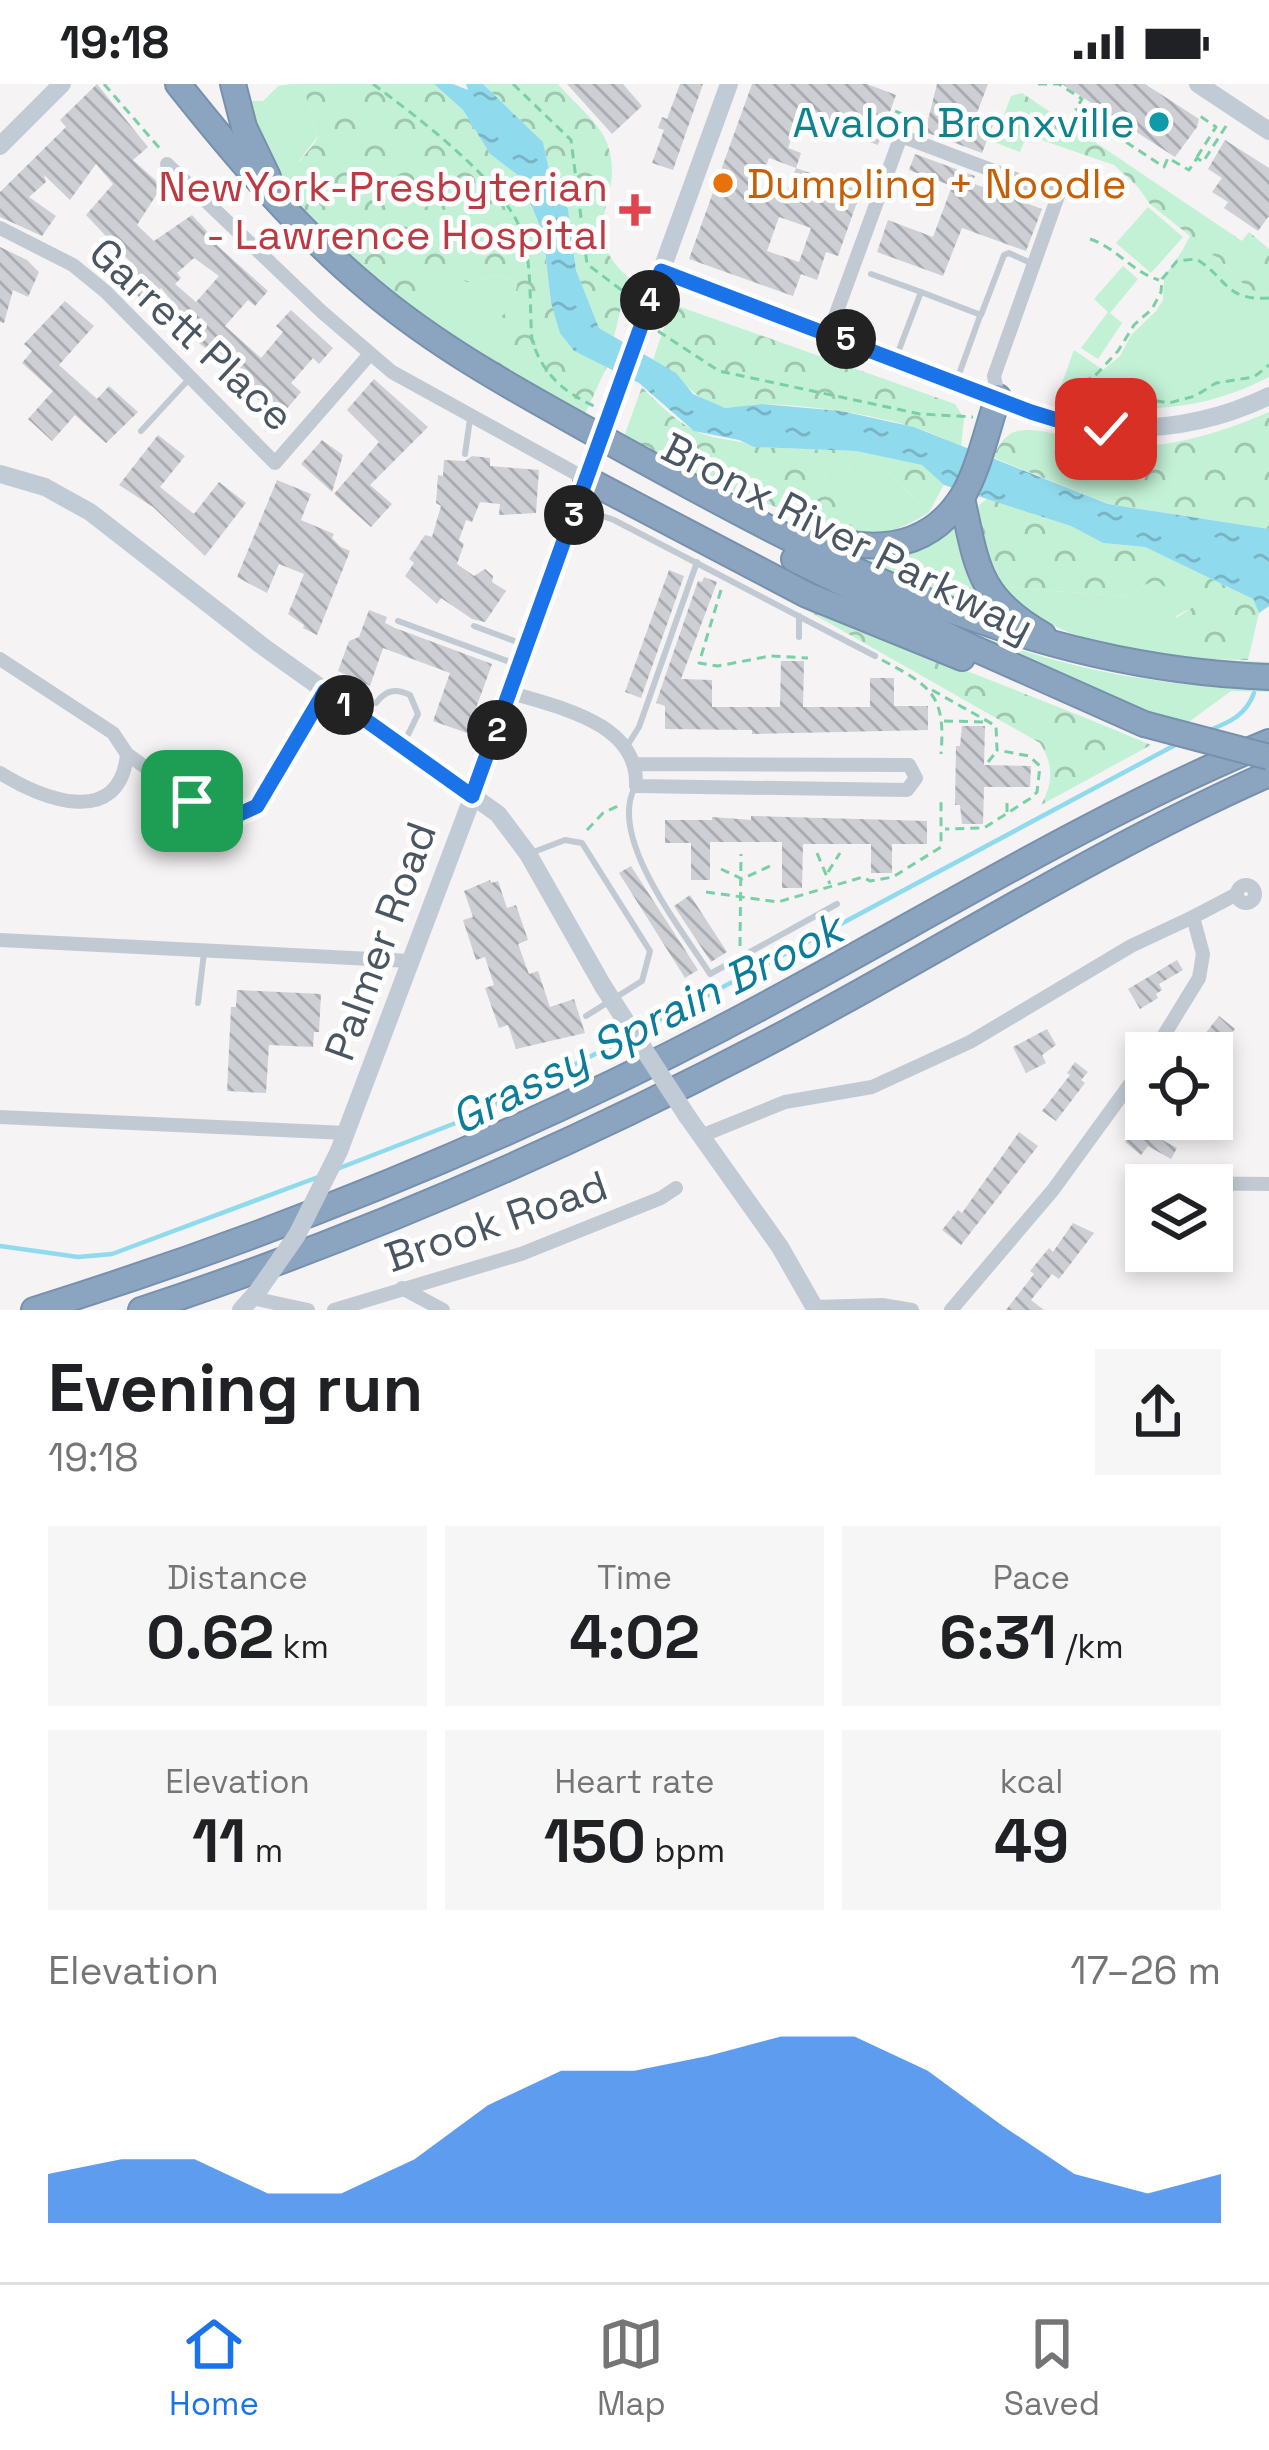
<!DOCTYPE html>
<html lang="en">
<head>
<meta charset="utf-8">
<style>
  body { margin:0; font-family:"Space Grotesk",sans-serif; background:#f6f6f6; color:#202124; height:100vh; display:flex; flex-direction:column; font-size:45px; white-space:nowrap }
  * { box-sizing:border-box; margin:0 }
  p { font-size:39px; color:#757577 }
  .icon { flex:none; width:66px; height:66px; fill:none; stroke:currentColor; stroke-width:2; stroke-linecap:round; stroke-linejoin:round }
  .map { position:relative; height:1226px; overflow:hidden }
  .panel { display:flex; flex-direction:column; background:#fff; flex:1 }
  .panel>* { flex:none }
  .buttons { position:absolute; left:1125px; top:948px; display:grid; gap:24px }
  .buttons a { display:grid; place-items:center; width:108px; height:108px; border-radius:0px; background:#fff; box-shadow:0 6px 18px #0003; font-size:60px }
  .pin { position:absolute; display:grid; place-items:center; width:102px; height:102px; color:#fff; margin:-51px; border-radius:24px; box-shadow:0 6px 18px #0006 }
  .km { position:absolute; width:60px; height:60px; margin:-30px; border-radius:50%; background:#222; color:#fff; font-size:33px; line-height:60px; text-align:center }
  .round { display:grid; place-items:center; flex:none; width:126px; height:126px; border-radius:0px; background:#f6f6f6 }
  .head { display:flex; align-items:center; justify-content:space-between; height:204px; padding:0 48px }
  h1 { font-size:66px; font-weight:600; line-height:90px }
  .stats { display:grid; grid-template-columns:repeat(3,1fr); gap:18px; height:204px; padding:12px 48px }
  .stats div { display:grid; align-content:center; border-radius:0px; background:#f6f6f6; text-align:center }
  .stats b { font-size:60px; font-weight:600 }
  .stats small { font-size:33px; font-weight:400 }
  .stats p { font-size:33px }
  .chart { height:336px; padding:24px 48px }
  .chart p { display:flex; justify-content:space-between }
  .chart svg { width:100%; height:216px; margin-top:12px; fill:#1a73e8; opacity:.7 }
  .status { display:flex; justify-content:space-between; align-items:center; height:84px; padding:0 60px; background:#fff; direction:ltr }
  .status svg { height:33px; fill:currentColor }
  .tabs { display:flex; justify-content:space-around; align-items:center; height:168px; border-top:3px solid #e0e0e0; background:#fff; font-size:33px; color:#757577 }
  .tabs a { display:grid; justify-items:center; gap:6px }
  .tabs .active { color:#1a73e8 }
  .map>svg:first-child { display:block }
</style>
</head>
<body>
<div class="status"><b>19:18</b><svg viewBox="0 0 49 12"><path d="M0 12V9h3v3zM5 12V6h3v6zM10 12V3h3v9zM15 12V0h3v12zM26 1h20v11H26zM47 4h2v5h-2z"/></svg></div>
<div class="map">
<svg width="1269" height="1226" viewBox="0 0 1269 1226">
  <defs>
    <pattern id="forest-crowns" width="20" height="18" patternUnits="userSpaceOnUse" patternTransform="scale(3)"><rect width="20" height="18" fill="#c3f1d5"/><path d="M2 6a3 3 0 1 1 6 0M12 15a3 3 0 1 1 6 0" fill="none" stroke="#a0c6b0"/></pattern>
    <pattern id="water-ripples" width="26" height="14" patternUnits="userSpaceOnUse" patternTransform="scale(3)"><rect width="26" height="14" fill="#90daee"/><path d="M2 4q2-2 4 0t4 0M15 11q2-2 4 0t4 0" fill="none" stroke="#78b4c4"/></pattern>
    <pattern id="building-back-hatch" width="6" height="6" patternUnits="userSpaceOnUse" patternTransform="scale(3)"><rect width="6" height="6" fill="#cdcfd5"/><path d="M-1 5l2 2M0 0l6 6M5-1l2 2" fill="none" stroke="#a8abb0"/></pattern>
  </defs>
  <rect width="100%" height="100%" fill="#f5f3f3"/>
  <g fill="#c3f1d5">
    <polygon points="291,0 304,5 318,52 299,77 307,137 258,60 240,17 263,17 278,2"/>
    <polygon points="1148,123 1183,153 1151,189 1116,159"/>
    <path d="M 1198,163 C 1226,172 1237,207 1269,211 L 1269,293 C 1198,330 1133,329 1055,318 L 1074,266 L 1103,286 L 1120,272 L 1131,251 L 1156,227 L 1163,216 L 1164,193 L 1182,167 Z"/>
    <polygon points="1123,182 1138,195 1110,229 1122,239 1098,275 1081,264 1108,228 1094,215"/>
    <path d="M 436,186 L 467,198 L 499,191 L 517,199 C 514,240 480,239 478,270 L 394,216 Z"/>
    <path d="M 833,384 L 885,386 L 929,428 C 902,446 878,454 845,448 L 825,395 L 826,388 Z"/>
    <polygon points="954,432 965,480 1000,533 859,478 858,473 888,472"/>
    <path d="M 1155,497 L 1197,521 L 1176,532 L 1194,575 L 1269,578 L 1269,583 C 1185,574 1061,572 1004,503 L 1132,513 L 1142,502 Z"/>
    <path d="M 947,538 C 1049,583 1158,604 1269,604 L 1269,608 L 1231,607 L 1186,640 L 1096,609 Z"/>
  </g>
  <g fill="url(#forest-crowns)">
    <path d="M 291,0 L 434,0 L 463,26 L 490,70 L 519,92 L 543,149 L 551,219 L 574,267 L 607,282 L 584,332 L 478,270 C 479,239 515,237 517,199 L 499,191 L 467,198 L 436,187 L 417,210 L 394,216 C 361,185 293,141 294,92 C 295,76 313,66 318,52 L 304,5 Z"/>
    <path d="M 483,0 L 558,0 C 572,17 600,39 607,59 C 628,116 572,143 628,193 L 614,253 L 599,244 L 576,186 L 568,125 L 549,85 L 543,58 Z"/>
    <path d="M 1022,9 L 1242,157 L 1249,148 L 1269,165 L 1269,211 C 1230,207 1224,155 1182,167 L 1190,152 L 1150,120 L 1137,102 L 1114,81 L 1027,51 L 1020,68 L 994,58 L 1011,12 Z"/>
    <path d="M 672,220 L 955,320 L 964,334 L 961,364 C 915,334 815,321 760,320 C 747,320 734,326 722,323 C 694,316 678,290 653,276 Z"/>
    <path d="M 642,303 C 659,321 683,344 706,351 C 723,357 738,355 755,363 L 856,367 L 923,381 L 944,401 L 929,428 L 885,386 L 833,385 L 826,388 L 825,395 L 853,428 L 851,442 L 845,448 C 769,421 694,394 623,355 Z"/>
    <path d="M 1269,328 L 1269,445 L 1108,420 L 992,373 C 999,363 1005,349 1018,347 C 1043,342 1077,359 1102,362 C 1161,367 1216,351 1269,328 Z"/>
    <polygon points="988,414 1071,442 1103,459 1145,463 1253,515 1259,529 1248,576 1194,575 1178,556 1172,537 1196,521 1155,497 1142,502 1132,513 1004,503 981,456 979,421"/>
    <path d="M 792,518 C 912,567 1033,611 1151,661 L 1041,721 C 1053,699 1054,681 1040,659 Z"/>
  </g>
  <polygon fill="url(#water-ripples)" points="434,0 453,0 468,6 466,0 483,0 543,58 549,85 568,125 576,186 599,244 676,289 693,310 725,324 761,320 841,327 914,343 1108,420 1269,445 1269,522 1259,529 1253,515 1145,463 1103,459 1071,442 944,401 922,381 856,367 754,363 739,356 694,347 639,299 574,267 560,249 551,219 543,149 519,92 490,70 463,26"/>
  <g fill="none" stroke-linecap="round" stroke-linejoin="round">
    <g stroke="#90daee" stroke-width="4.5">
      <path d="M 1210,646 C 1230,638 1246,631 1254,609"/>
      <polyline points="637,949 1177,660"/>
      <polyline points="337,1085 466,1035 627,954"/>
      <polyline points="0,1162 78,1173 112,1170 321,1092"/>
    </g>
  </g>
  <g fill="url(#building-back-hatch)" fill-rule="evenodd">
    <path d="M 97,0 L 148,63 L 133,76 L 162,102 L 137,141 L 154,157 L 192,131 L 213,154 L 211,156 L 268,207 L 255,222 L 248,216 L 225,242 L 261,274 L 283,248 L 276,242 L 291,226 L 333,264 L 319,280 L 313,274 L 291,299 L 301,308 L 279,334 L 233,294 L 237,290 L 167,233 L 176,222 L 161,204 L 144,219 L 124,197 L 137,185 L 86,131 L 113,100 L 96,80 L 70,116 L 44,91 L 46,98 L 29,113 L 56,132 L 42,152 L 0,133 L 0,108 L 66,43 L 60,36 ZM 194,174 L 219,192 L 196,218 L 175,200 L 181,194 L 177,189 Z"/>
    <polygon points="567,0 623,0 642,22 612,50"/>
    <polygon points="680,0 703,0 673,86 652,79 664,46 658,44 662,33 667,35"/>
    <path d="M 752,0 L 867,0 L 896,11 L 878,61 L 800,33 L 788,64 L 801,69 L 796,84 L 861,107 L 838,172 L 826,168 L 817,196 L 801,190 L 793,212 L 689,175 ZM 769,74 L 796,84 L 784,116 L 757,106 ZM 779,133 L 811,144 L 799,178 L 767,167 Z"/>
    <polygon points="937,0 988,0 975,34 993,41 982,69 925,48"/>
    <polygon points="1062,0 1145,0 1199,35 1197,43 1175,73"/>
    <polygon points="1225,56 1269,84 1269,132 1258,147 1224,124 1228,118 1212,108 1222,94 1208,85"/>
    <polygon points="915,70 975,92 972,99 1042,125 1026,167 962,144 943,192 877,168 888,136 933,153 952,102 909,86"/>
    <polygon points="0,163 27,176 39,188 28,213 13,206 4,239 0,238"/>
    <polygon points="65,217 94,242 59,281 97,315 109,302 138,328 106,359 75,331 52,357 28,335 53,307 22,279 32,267 24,260"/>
    <polygon points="374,295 428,343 370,401 392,420 371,443 334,410 379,358 347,326"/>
    <polygon points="158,351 185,372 160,403 194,430 219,398 246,419 205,472 153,423 119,401"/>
    <polygon points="322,356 343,371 332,408 301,380"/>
    <polygon points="472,372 490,374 490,382 539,386 536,429 499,431 500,420 480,418 472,438 466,436 459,456 464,460 457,480 474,492 485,485 493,492 492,498 506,507 485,538 472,535 441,514 437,520 405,492 414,479 409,475 425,451 432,453 441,422 436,419 438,391 443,392 444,376 465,377"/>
    <polygon points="277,396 311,410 301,436 334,450 332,454 341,463 350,467 317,551 303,544 304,541 288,530 304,490 279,480 267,509 237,493"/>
    <polygon points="669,486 684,492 641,614 625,608"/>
    <polygon points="704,493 717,498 681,595 712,596 712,623 780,623 781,577 804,577 803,623 870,623 870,594 894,594 894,622 928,622 928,646 752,650 752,646 665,645 665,622 656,619 698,497 702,498"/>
    <polygon points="369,526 387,533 385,539 395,544 492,580 467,649 433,637 450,589 383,564 370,602 338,587 349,557 359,553"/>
    <polygon points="962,642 985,642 984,681 1031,682 1030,703 984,703 983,740 962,740 960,721 955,721 956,662 960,662"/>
    <polygon points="751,732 927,737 927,760 892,760 892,789 871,789 871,760 803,760 802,804 782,804 782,758 710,758 710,796 691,796 691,759 665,759 665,736 712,736 712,733 751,736"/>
    <polygon points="631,782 698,886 685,894 619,789"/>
    <polygon points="490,796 491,799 498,797 507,824 516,821 528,856 518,860 529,890 538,887 550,923 574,915 585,949 516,965 508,941 499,944 485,904 494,901 485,873 476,876 463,836 473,833 464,807"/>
    <polygon points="690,811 727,868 711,878 674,822"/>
    <polygon points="1177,876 1183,886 1159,900 1162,906 1156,910 1158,914 1140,925 1128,905"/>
    <polygon points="237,906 321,910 319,948 314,948 313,963 269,961 266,1009 227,1007 231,923 236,923"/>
    <polygon points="1219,932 1235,945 1215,969 1190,969"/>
    <polygon points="1047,945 1056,961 1042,971 1046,979 1026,989 1013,963"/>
    <polygon points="1075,978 1088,988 1081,996 1085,999 1056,1037 1042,1027 1070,991 1067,989"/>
    <polygon points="1145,1031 1162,1043 1155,1052 1177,1064 1171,1075 1148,1062 1141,1071 1125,1058"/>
    <polygon points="1019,1048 1038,1062 961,1161 942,1146 958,1126 962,1129"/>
    <polygon points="1073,1139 1094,1149 1059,1195 1052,1190 1031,1216 1044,1226 1006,1226 1034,1190 1030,1187 1049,1164 1053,1168"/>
  </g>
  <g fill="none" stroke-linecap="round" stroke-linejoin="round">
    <g stroke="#7690ad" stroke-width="28">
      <g id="highway">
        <path d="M 178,0 C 236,73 298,146 370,206 C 447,271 537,317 624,366 C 832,481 1025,584 1269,593"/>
        <polyline points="233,0 244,43 268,93"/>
        <polyline points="586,395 807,511 962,574"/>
        <path d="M 962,414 C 977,482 977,513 1043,551"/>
        <path d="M 809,449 C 865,469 926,470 962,413 C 978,388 988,342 998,313"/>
        <polyline points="794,475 971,563 1144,640"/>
        <path d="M 34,1226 C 271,1152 502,1059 722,944 C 904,849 1079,737 1269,658"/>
        <path d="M 141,1226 C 361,1154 573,1061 778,953 C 942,866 1099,765 1269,690"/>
      </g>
    </g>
    <g stroke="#7ad0a6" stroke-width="3" stroke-dasharray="9 6" stroke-linecap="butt">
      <polyline points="104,0 162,67"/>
      <path d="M 373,0 C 416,32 500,95 520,144 C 533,176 529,222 532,256 C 542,289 563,308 594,322"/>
      <polyline points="513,0 571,56 587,180 632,214"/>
      <polyline points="1038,0 1059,0 1082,15 1076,25 1164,83 1168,74 1189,86 1197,74 1203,78 1228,39"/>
      <polyline points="890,41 895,27 918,36 917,40"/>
      <polyline points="1197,73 1216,43 1200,32"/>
      <path d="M 1090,155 C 1117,164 1132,188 1159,196"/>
      <path d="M 1269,214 C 1224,217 1228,194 1196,175 L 1177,177 L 1162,195 L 1161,208 L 1152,225 L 1134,241 L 1118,267 L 1093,294 L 1098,308 L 1110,319 L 1140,314 L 1169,319 L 1195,312 L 1216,299 L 1254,293 L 1269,281"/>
      <polyline points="658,247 719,287 920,330 973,333"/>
      <polyline points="1063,319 1081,298 1091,294"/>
      <polyline points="721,506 699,579 718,582 770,572 808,574"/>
      <path d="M 882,576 C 931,602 946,611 941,670"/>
      <polyline points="932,606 996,642 997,666 1029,672 1040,682 1037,708 1031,714 984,744 945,745"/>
      <polyline points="944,637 988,638"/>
      <polyline points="988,678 996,668"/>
      <polyline points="1007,728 1007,715"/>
      <polyline points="587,746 603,729 620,721"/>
      <polyline points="817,769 830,800"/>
      <polyline points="721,785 742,795 770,782"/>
      <polyline points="828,788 840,769"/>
      <polyline points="706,808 778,818 863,793 870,797 893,793 941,763 941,715"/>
      <polyline points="740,862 741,770"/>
    </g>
    <g stroke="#c1cad2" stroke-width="6">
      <polyline points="871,190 921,208"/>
      <polyline points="897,271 921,208 981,231 1004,171 1009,169 1033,180"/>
      <polyline points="958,293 980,232"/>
      <polyline points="141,347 190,294"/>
      <polyline points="465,370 470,335"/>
      <polyline points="580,424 614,436 875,572"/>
      <polyline points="799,532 799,553"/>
      <polyline points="398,537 518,581"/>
      <polyline points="474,542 525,561"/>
      <path d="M 376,619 C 386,606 395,604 410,611 L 418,630 L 404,659"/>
      <polyline points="627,662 639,643 697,478"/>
      <path d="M 634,705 C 609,756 683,847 710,890 L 837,820"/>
      <polyline points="531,769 565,756 582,759 650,867 642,897 586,932"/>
      <polyline points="198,919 204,869"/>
    </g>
    <g stroke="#c1cad2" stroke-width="14">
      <polyline points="167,80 322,228 392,288 586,395"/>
      <polyline points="0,144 73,181 106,208 275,379 370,270"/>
      <polyline points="829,249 901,52 1039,104 1058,112 994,292 998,313"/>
      <polyline points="0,575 113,649 127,670 192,717 233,733 257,722 325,607"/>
      <path d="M 512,609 C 560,624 639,639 636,702 L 907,706 L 916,694 L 909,681 L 637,680"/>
      <path d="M 0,689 C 43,716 120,745 127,670"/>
      <circle cx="1246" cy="810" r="9"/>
      <polyline points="1193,833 1237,810"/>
      <polyline points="0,856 410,877"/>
      <polyline points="0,1033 346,1049"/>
      <polyline points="701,1052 785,1018 872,1003 970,958 1131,862 1193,833 1203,870 1199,894 1153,969"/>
      <polyline points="1163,1099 1269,1100"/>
      <polyline points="402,1204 443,1226"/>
      <polyline points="252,1214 308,1226"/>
      <polyline points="814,1223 882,1221 912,1226"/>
      <polyline points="334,1226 521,1170 661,1114 676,1104"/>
      <polyline points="951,1226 1053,1106 1146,978"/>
    </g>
    <g stroke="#c1cbd6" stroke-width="18">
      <polyline points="1198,0 1269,47"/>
      <polyline points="0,62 62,0"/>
      <path d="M 661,187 L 1070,340 C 1139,350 1205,343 1269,312"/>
      <polyline points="604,345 729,0"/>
      <polyline points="0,390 45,403 90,428 265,564 498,730 528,770 603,902"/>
      <polyline points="687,1032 780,1163 816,1226"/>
      <polyline points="339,1067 522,582 590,384"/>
      <polyline points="241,1226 258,1207"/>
    </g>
    <use href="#highway" stroke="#8ba5c1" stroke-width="24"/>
    <g stroke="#7690ad" stroke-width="28" stroke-linecap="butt">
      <polyline id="highway-bridge" points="1144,640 1269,673"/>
    </g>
    <g stroke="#c1cbd6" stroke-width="18">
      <polyline points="593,376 604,345"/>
      <polyline points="603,902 687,1032"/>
      <polyline points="258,1207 297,1151 339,1067"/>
    </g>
    <use href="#highway-bridge" stroke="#8ba5c1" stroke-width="24"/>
  </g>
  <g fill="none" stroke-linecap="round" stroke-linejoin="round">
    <g stroke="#fff" stroke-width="24">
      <polyline id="route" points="192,717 233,733 257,722 325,607 472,712 661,187 1031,328 1070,340 1106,345"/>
    </g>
    <use href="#route" stroke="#1a73e8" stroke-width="15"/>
  </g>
  <circle fill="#0f9aa8" stroke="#fff" stroke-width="4.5" cx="1159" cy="38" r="12"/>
  <circle fill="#e8710a" stroke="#fff" stroke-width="4.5" cx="723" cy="99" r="12"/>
  <path fill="#e0444e" stroke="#fff" stroke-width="4.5" d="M629 108h12v12h12v12h-12v12h-12v-12h-12v-12h12z"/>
  <g text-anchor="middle" stroke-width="10" stroke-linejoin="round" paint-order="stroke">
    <g font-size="42" fill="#0d838f" stroke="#fff" text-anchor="end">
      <text x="1135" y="53">Avalon Bronxville</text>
    </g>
    <g font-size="42" fill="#c56008" stroke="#fff" text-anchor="start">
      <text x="747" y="114">Dumpling + Noodle</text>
    </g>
    <g font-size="42" fill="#be3a42" stroke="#fff" text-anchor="end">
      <text x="608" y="117">NewYork-Presbyterian<tspan x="608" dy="48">- Lawrence Hospital</tspan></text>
    </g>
    <g font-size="42" fill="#4a5661" stroke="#fff">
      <text transform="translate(192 250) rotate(43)" y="15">Garrett Place</text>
      <text transform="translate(848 453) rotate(27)" y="15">Bronx River Parkway</text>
      <text transform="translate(380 857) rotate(-70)" y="15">Palmer Road</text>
      <text transform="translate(496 1137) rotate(-19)" y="15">Brook Road</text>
    </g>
    <g font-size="45" font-style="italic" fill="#0c7c9b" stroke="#fff">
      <text transform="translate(646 939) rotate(-27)" y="16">Grassy Sprain Brook</text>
    </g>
  </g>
</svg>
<div class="buttons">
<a><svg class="icon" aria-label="locate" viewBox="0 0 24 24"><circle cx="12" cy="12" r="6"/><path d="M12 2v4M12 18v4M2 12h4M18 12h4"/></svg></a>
<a><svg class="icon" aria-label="layers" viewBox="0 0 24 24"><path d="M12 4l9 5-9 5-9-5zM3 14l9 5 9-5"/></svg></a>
</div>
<div class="pin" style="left:192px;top:717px;background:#1e9e55"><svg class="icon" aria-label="arrive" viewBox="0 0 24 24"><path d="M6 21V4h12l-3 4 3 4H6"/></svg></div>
<div class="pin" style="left:1106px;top:345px;background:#d93025"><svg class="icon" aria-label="check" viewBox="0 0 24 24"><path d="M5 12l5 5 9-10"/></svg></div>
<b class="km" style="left:344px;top:621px">1</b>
<b class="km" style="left:497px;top:646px">2</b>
<b class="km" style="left:574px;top:431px">3</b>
<b class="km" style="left:650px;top:216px">4</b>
<b class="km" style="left:846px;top:255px">5</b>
</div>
<section class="panel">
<div class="head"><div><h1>Evening run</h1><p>19:18</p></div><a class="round"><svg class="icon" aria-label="share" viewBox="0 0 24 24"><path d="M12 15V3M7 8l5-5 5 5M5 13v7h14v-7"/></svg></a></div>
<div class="stats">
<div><p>Distance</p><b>0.62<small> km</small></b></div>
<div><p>Time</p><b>4:02</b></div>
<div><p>Pace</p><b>6:31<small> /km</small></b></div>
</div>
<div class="stats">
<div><p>Elevation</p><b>11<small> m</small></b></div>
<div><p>Heart rate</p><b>150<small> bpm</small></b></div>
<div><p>kcal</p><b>49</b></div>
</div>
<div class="chart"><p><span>Elevation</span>17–26 m</p>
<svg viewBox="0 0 160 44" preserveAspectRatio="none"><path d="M0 44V34L10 31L20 31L30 38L40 38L50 31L60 20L70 13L80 13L90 10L100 6L110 6L120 13L130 24L140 34L150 38L160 34V44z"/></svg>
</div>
</section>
<nav class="tabs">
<a class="active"><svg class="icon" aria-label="home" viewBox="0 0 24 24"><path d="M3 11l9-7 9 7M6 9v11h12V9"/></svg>Home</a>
<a><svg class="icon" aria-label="map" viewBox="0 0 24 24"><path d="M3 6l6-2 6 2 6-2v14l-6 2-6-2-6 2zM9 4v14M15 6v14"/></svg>Map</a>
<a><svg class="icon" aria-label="saved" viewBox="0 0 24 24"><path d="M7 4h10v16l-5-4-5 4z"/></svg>Saved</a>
</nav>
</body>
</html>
